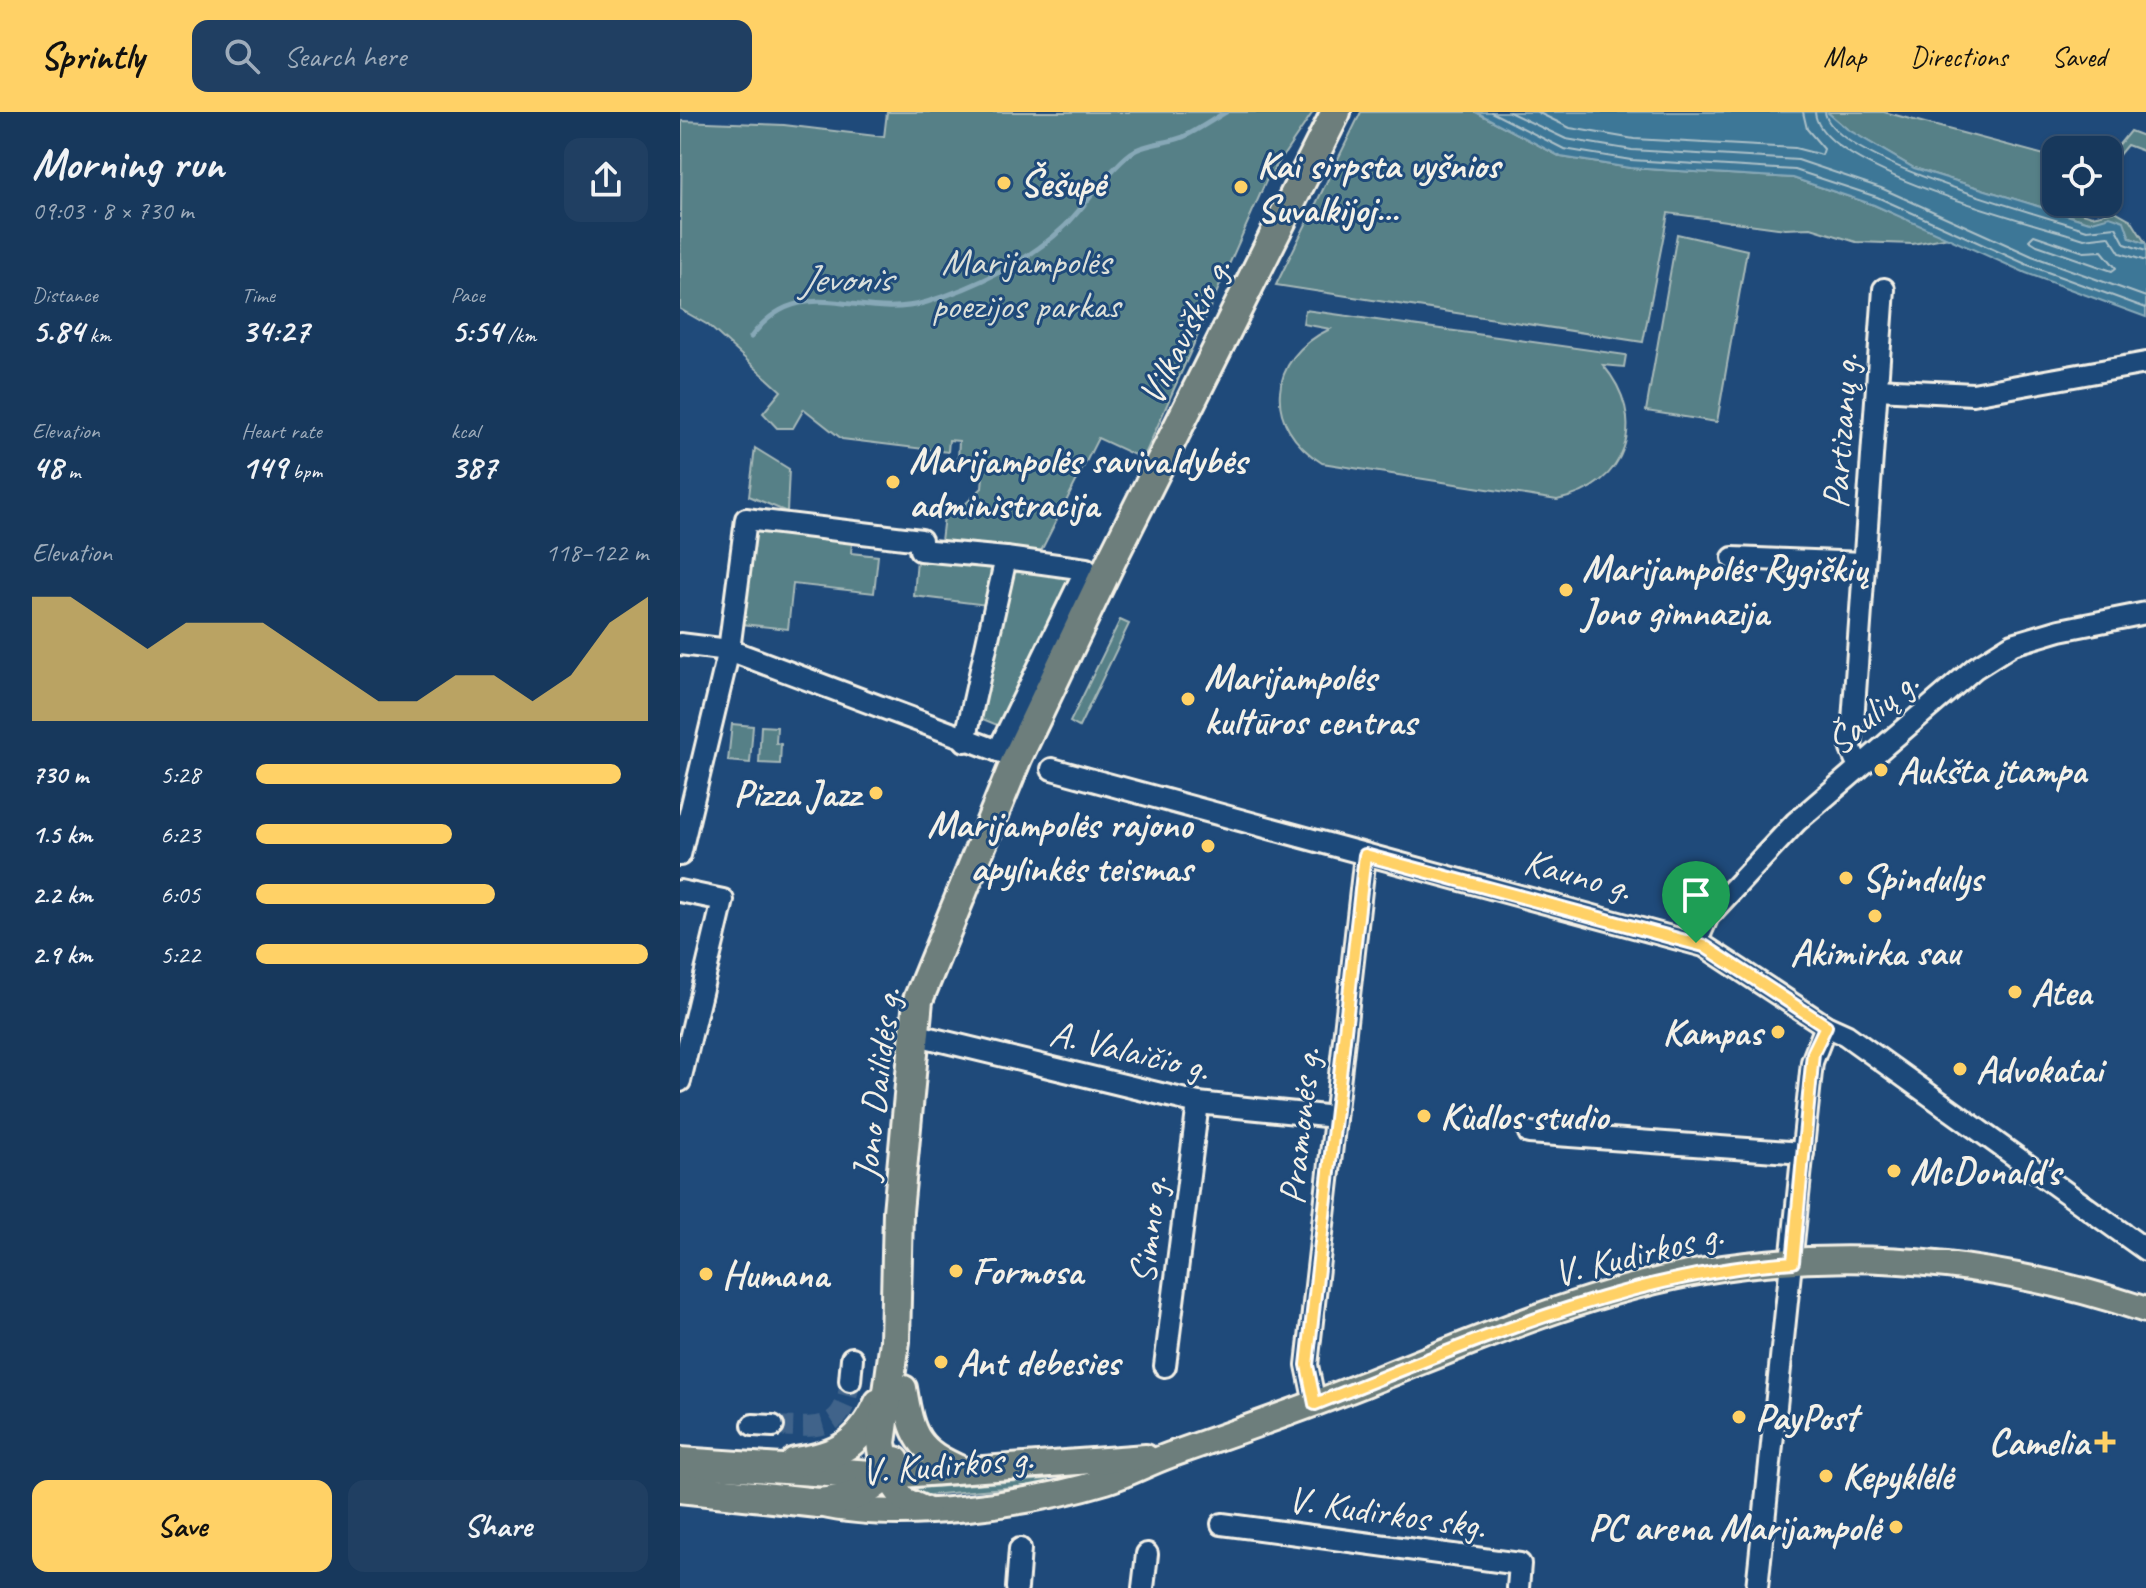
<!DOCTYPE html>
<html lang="en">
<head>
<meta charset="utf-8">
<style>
  body { margin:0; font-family:Caveat,sans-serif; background:#203f62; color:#f1f3f6; height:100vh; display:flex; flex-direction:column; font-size:30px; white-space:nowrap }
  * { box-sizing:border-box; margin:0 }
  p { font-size:26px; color:#9eacbb }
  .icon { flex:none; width:44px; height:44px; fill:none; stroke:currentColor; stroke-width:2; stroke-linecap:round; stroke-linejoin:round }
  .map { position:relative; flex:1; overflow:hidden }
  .side { display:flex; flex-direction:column; background:#17385c; width:680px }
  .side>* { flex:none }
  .fabs { position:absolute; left:1362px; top:24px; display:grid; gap:16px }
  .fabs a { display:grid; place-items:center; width:80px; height:80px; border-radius:16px; background:#17385c; box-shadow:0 2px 6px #0004,0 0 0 2px #365272; font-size:40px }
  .pin { position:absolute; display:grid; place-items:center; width:68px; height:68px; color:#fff; margin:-82px -34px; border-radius:50% 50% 50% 0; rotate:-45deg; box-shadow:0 0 8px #0007 }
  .pin .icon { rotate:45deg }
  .round { display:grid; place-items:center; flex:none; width:84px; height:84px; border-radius:16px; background:#203f62 }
  .overview { display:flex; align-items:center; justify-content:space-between; height:136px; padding:0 32px }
  h1 { font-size:44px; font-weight:700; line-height:60px }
  .figures { display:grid; grid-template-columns:repeat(3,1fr); gap:12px; height:136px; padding:8px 32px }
  .figures div { display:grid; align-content:center }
  .figures b { font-size:34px; font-weight:700 }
  .figures small { font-size:22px; font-weight:400 }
  .figures p { font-size:22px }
  .chart { height:224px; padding:16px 32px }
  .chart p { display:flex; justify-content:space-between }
  .chart svg { width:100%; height:144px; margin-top:8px; fill:#ffd166; opacity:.7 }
  .action { display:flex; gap:16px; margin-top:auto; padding:16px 32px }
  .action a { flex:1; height:92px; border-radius:16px; background:#ffd166; color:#111; font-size:32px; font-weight:700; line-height:92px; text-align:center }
  .action a+a { background:#203f62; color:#f1f3f6 }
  ul { padding:0 32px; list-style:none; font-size:26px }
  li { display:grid; grid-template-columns:128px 96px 1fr; align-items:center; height:60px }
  li i { height:20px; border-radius:10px; background:#ffd166 }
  header { display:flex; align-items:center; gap:48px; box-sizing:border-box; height:112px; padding:0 40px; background:#ffd166; color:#111 }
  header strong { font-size:38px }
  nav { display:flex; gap:44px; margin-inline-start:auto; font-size:28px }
  .search { width:560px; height:72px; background:#203f62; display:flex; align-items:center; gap:20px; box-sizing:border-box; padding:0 28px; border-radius:16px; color:#9eacbb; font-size:30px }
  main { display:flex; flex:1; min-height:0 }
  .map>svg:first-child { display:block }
</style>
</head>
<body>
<header>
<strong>Sprintly</strong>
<div class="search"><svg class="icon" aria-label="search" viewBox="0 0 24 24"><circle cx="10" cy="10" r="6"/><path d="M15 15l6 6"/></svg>Search here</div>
<nav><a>Map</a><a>Directions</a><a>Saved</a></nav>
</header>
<main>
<section class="side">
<div class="overview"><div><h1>Morning run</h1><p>09:03 · 8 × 730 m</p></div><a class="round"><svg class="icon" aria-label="share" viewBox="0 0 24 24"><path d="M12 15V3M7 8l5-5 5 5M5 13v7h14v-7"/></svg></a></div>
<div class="figures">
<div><p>Distance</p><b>5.84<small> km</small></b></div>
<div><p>Time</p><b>34:27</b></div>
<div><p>Pace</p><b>5:54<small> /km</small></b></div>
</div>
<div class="figures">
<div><p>Elevation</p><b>48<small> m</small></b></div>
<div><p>Heart rate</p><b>149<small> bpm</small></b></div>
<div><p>kcal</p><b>387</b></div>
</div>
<div class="chart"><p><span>Elevation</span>118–122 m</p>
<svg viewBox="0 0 160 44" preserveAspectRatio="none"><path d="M0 44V6L10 6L20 14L30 22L40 14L50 14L60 14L70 22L80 30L90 38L100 38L110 30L120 30L130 38L140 30L150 14L160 6V44z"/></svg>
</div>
<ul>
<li><b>730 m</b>5:28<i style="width:93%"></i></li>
<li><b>1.5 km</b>6:23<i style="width:50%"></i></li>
<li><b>2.2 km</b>6:05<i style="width:61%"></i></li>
<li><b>2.9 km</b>5:22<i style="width:100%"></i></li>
</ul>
<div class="action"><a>Save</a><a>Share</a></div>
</section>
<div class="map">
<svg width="1466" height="1476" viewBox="0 0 1466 1476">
  <rect width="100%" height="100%" fill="#1f4a7a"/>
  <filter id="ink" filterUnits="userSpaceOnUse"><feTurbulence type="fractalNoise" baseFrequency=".0125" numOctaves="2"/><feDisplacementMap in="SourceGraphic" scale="16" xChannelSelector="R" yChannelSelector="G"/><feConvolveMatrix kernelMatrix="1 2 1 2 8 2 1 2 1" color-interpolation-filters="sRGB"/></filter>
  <g filter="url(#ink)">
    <g fill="#578087" stroke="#a6b8b8" stroke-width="2">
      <polygon points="207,0 633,0 586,69 463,347 418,326 360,441 261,429 264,404 279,398 302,376 304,350 278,347 279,329 269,328 268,340 162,327 124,297 113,316 97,316 83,301 101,279 28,213 0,197 2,9 104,13 204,25"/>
      <polygon points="681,0 796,0 881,45 950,56 1113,66 1194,93 1269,125 1233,132 1176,130 1131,116 1105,117 988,101 963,230 596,173"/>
      <polygon points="1147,0 1204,0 1376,46 1375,92 1412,104 1435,99 1451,108 1466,132 1450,126 1430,105 1409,110 1234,56 1167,17"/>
      <polygon points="1450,19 1466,25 1466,40 1447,33 1428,56 1428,46"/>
      <polygon points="997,122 1067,138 1037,310 966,299"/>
      <path d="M 625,198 L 946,243 L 944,255 L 923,253 C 969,307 948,374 877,388 L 642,351 C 582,314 587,246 650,217 L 623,212 Z"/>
      <polygon points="75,336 109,357 107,400 69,384"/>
      <polygon points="73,412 173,422 171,441 198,444 194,481 113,472 108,517 62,512"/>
      <polygon points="237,447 315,456 307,493 234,484"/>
      <polygon points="334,460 393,464 322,615 300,606"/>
      <polygon points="440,508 449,512 399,615 390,610"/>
      <polygon points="52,612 73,614 70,651 48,649"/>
      <polygon points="81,614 97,615 96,631 101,632 100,652 79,651"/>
      <polygon points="369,1367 369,1371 356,1373 239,1384 234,1380 238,1376"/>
    </g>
    <polygon fill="#3e7797" stroke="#87a8b7" stroke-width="2" points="796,0 1147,0 1167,17 1234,56 1409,110 1430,104 1444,109 1450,126 1466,132 1466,205 1346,161 1194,93 1113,66 950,56 881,45"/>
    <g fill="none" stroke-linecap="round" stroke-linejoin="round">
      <g stroke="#abc0c8" stroke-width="2">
        <polyline points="811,0 884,37 951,48 1115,58 1197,85 1348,153 1466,196"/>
        <polyline points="829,0 886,27 952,38 1118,48 1201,76 1352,144 1466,185"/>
        <polyline points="857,0 890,16 954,27 1115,36 1142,43 1144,37 1127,17 1123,0"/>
        <path d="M 1135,0 C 1138,58 1354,111 1404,127 L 1429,124 L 1440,141 L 1466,149"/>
        <path d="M 1145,0 C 1151,49 1361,102 1407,118 L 1436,115 L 1445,132 L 1466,139"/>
        <polygon points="1354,123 1404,140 1422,139 1436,156 1432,159 1357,133 1349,128"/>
      </g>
      <path stroke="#87a8b7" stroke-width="5" d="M 71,225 C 122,157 179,211 247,190 C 295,175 348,150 385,114 C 404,96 435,49 456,38 C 470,31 488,31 503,25 C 518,18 532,8 546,0"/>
      <path stroke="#3f638a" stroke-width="20" stroke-dasharray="20 10" stroke-linecap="butt" d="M 93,1314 C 137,1315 164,1322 170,1269"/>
      <g stroke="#f4f1e8" stroke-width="26">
        <g id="minor">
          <polyline points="1197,277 1293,282 1466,251"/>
          <polyline points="1053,446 1184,451"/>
          <polyline points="0,532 49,538 324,641"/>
          <polyline points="285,629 326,446 406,457 318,639"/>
          <polyline points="1179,655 1171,637 1204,177"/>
          <polyline points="372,657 1024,834 1146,914 1166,923 1466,1138"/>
          <polyline points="0,743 49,538 66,407 241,428 240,438 326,446"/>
          <polyline points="0,779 43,788 0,969"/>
          <polyline points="1016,831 1028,804 1116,710 1295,556 1333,532 1380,518 1466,501"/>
          <polyline points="233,922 518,991 655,1005"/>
          <polyline points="849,1021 1123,1041"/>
          <polyline points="485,1254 518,991"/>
          <polyline points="170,1269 172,1246"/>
          <polyline points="635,1292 627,1253 685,743"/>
          <polyline points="73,1313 93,1314"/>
          <polyline points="542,1412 840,1452 838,1476"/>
          <polyline points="337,1476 340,1437"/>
          <polyline points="463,1476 467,1442"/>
          <polyline points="1077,1476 1132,950 1146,914"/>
        </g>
      </g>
      <g stroke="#f4f1e8" stroke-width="30">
        <g id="major">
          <path d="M 224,1276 C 232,1325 237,1338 284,1358"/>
          <path d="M 140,1392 C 220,1411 347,1393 426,1369 C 448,1362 468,1351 490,1343 C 555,1320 620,1298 685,1272 C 794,1229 907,1179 1024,1159 C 1173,1134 1323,1150 1466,1198"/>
          <polyline points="246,1398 224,1388 207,1364 466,1345"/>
        </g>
      </g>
      <g stroke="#f4f1e8" stroke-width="34">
        <g id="highway">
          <polyline points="0,1350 207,1364"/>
          <path d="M 115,1350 C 159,1344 181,1331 199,1291"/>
          <polyline points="207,1364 201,1331 215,1229 218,1100 238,888 337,646 432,447 656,0"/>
          <path d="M 0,1376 L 138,1391 C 170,1388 198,1379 215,1349"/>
        </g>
      </g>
      <use href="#minor" stroke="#1f4a7a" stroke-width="20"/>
      <use href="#major" stroke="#6d7e7c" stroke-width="24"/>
      <use href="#highway" stroke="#6d7e7c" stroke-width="28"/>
    </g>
  </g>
  <g fill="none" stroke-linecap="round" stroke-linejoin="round" filter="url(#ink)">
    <g stroke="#fff" stroke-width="16">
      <path id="route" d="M 685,743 L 1024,834 L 1146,914 L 1133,941 L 1113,1150 C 944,1162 791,1231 635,1292 L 627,1253 Z"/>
    </g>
    <use href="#route" stroke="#ffd166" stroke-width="10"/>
  </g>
  <g fill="#ffd166" stroke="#1f4a7a" stroke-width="3">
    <circle cx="324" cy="71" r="8"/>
    <circle cx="561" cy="75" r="8"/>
    <circle cx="213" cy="370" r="8"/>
    <circle cx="886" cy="478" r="8"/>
    <circle cx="508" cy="587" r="8"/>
    <circle cx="1201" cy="658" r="8"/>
    <circle cx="196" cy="681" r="8"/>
    <circle cx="528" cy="734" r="8"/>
    <circle cx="1166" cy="766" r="8"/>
    <circle cx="1195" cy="804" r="8"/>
    <circle cx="1335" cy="880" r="8"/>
    <circle cx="1098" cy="920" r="8"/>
    <circle cx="1280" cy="957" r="8"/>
    <circle cx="744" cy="1004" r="8"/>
    <circle cx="1214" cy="1059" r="8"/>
    <circle cx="276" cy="1159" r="8"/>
    <circle cx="26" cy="1162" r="8"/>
    <circle cx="261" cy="1250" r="8"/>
    <circle cx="1059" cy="1305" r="8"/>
    <path d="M1421 1318h8v8h8v8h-8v8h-8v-8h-8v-8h8z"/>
    <circle cx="1146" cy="1364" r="8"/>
    <circle cx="1216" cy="1415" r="8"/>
  </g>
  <g text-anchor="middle" stroke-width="6" stroke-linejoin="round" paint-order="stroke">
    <g font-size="38" font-weight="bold" fill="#f4f1e8" stroke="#1f4a7a" text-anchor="start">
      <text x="577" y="66">Kai sirpsta vyšnios<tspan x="577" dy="44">Suvalkijoj...</tspan></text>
      <text x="340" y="84">Šešupė</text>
      <text x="229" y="361">Marijampolės savivaldybės<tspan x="229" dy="44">administracija</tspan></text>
      <text x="902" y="469">Marijampolės Rygiškių<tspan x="902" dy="44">Jono gimnazija</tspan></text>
      <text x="524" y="578">Marijampolės<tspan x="524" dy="44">kultūros centras</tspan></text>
      <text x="1217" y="671">Aukšta įtampa</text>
      <text x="180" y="694" text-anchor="end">Pizza Jazz</text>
      <text x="512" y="725" text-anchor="end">Marijampolės rajono<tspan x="512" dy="44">apylinkės teismas</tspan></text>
      <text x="1182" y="779">Spindulys</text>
      <text x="1195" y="853" text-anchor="middle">Akimirka sau</text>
      <text x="1351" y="893">Atea</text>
      <text x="1082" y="933" text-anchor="end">Kampas</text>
      <text x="1296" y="970">Advokatai</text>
      <text x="760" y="1017">Kùdlos studio</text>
      <text x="1230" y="1072">McDonald's</text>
      <text x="292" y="1172">Formosa</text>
      <text x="42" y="1175">Humana</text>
      <text x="277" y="1263">Ant debesies</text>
      <text x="1075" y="1318">PayPost</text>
      <text x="1409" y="1343" text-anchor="end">Camelia</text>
      <text x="1162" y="1377">Kepyklėlė</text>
      <text x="1200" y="1428" text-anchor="end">PC arena Marijampolė</text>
    </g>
    <g font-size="38" fill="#dce0d9" stroke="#1f4a7a">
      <text x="346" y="162">Marijampolės<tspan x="346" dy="44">poezijos parkas</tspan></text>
    </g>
    <g font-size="38" fill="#f4f1e8" stroke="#1f4a7a">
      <text transform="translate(504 219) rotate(-63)" y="13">Vilkaviškio g.</text>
      <text transform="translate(1160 319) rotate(-86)" y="13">Partizanų g.</text>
      <text transform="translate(1192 600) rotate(-41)" y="13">Šaulių g.</text>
      <text transform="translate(898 762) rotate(15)" y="13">Kauno g.</text>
      <text transform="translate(450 938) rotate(13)" y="13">A. Valaičio g.</text>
      <text transform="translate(196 972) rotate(-83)" y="13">Jono Dailidės g.</text>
      <text transform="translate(619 1014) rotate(-84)" y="13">Pramonės g.</text>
      <text transform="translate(468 1118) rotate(-83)" y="13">Simno g.</text>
      <text transform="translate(958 1141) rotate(-14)" y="13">V. Kudirkos g.</text>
      <text transform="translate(267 1352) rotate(-5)" y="13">V. Kudirkos g.</text>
      <text transform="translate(707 1400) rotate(8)" y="13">V. Kudirkos skg.</text>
    </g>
    <g font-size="40" font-style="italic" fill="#d9dfdc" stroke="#1f4a7a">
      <text transform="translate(165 166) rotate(-1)" y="14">Jevonis</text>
    </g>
  </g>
</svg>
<div class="fabs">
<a><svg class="icon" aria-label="locate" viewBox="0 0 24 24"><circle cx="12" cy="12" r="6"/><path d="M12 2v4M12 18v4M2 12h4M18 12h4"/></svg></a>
</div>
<div class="pin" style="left:1016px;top:831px;background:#1e9e55"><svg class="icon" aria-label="arrive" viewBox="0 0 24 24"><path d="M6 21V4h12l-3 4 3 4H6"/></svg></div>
</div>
</main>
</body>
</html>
